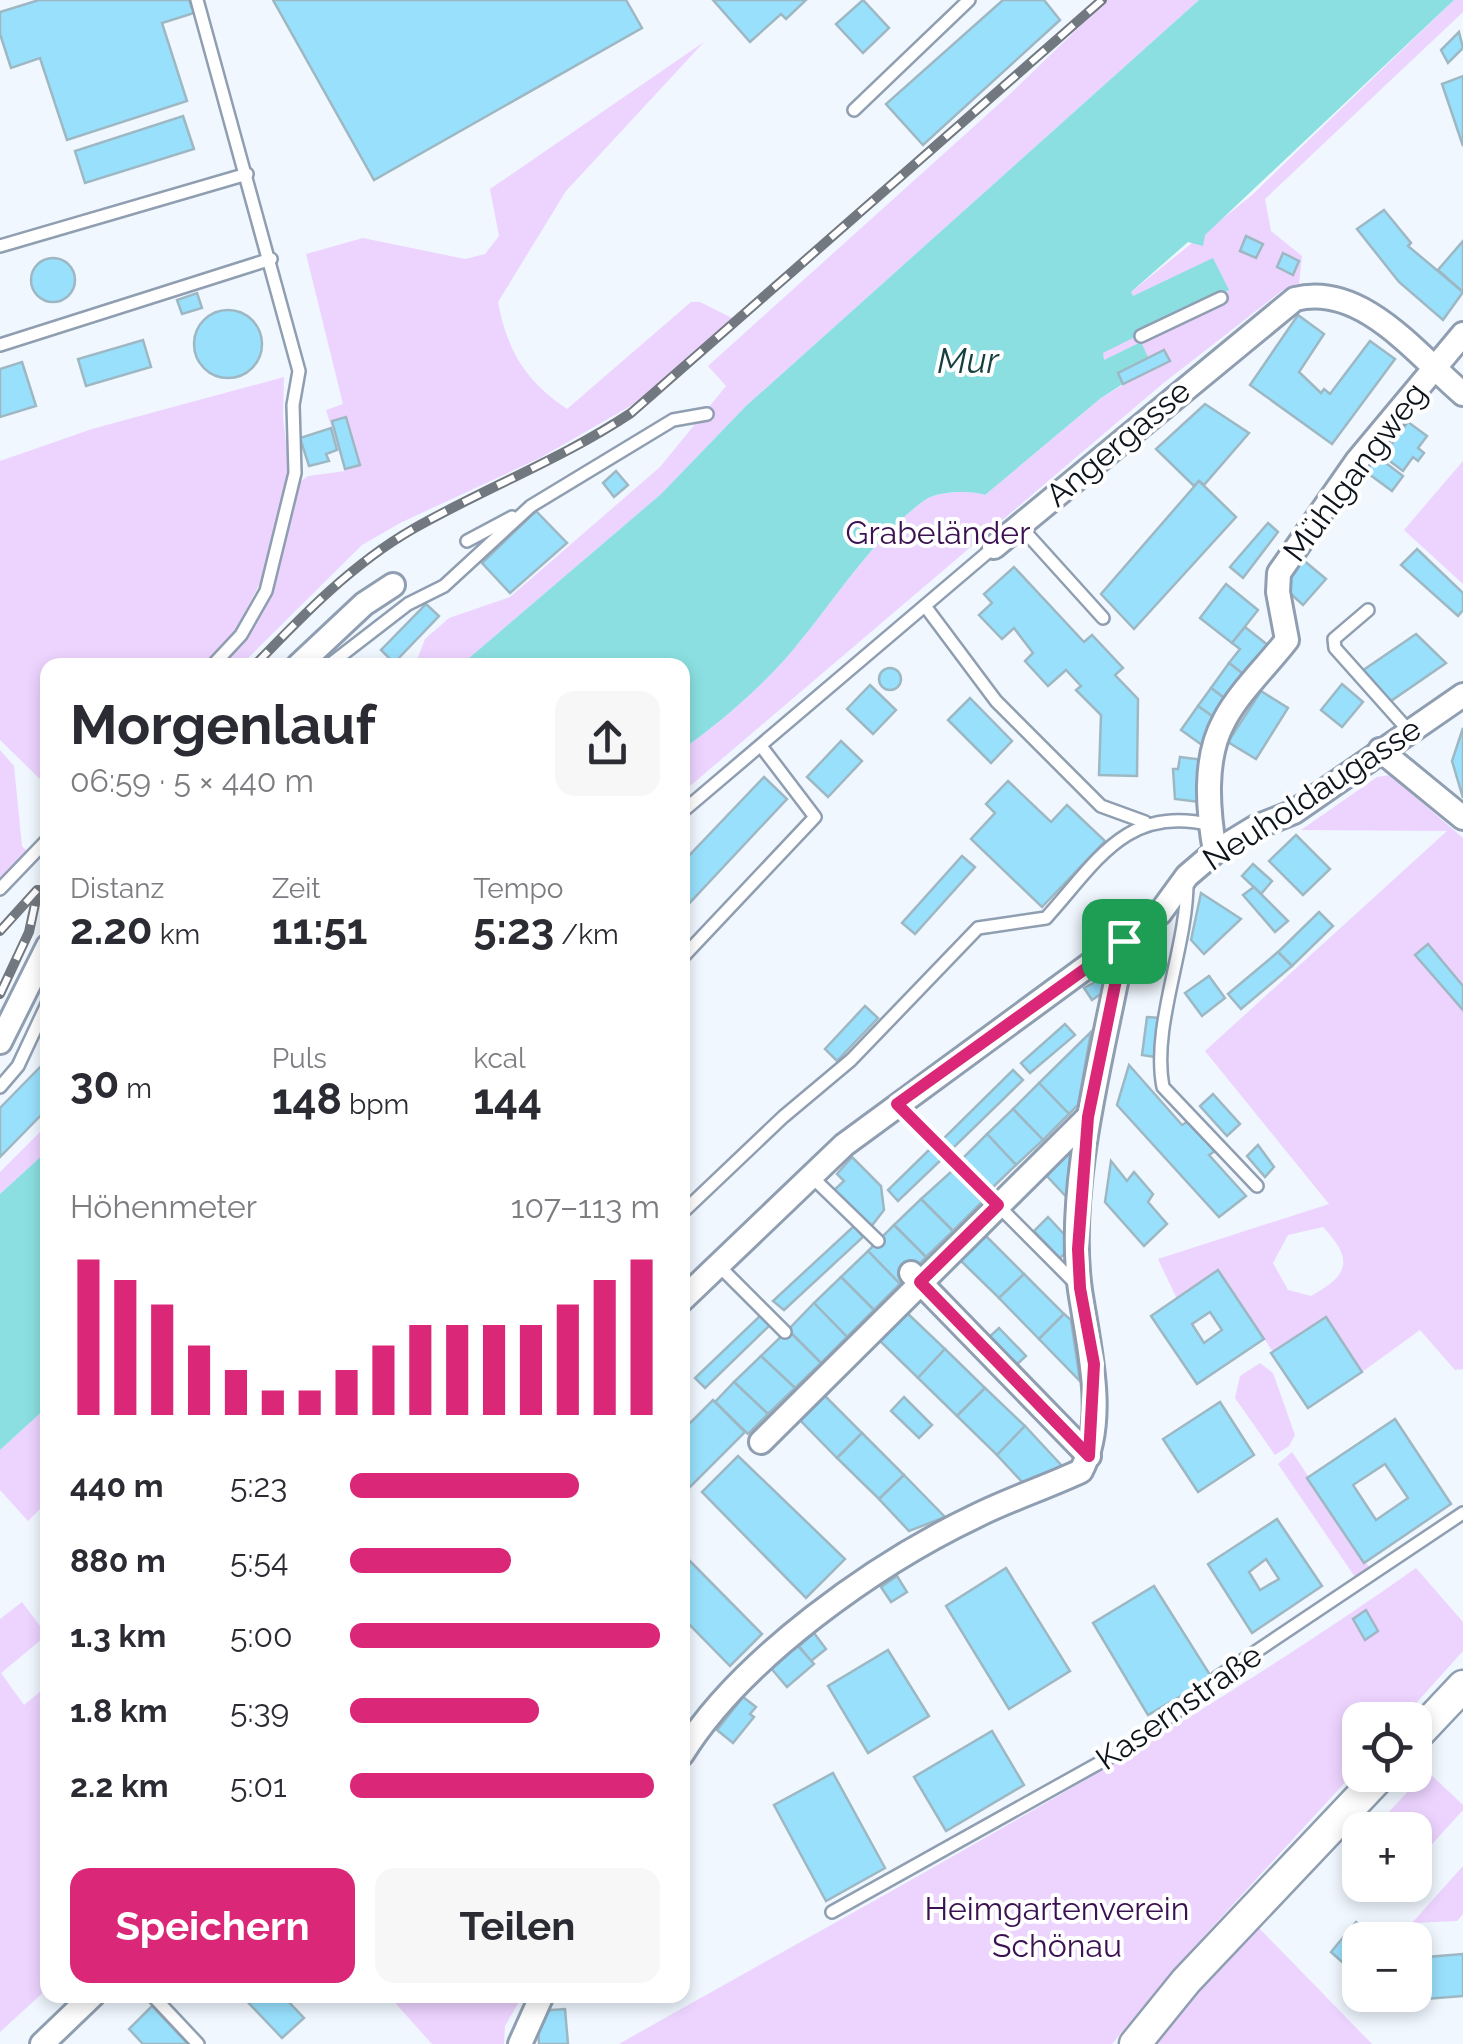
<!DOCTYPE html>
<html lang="de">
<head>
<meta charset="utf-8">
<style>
  body { margin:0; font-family:Raleway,sans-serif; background:#f7f7f7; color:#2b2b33; height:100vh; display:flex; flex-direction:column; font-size:38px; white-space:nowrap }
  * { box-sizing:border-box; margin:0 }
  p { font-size:32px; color:#7c7c81 }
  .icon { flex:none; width:55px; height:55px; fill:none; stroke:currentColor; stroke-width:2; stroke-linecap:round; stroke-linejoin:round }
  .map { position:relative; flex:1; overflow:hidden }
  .sheet { position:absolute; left:40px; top:658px; width:650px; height:1345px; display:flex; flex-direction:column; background:#fff; border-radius:20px; box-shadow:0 5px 15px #0003 }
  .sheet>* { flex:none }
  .tools { position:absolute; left:1342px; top:1702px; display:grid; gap:20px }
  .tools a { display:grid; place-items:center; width:90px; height:90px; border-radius:20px; background:#fff; box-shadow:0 5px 15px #0003; font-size:50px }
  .pin { position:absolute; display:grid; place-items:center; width:85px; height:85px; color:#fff; margin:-42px; border-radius:20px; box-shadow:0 5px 15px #0006 }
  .round { display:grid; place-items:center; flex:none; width:105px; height:105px; border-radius:20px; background:#f7f7f7 }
  .headline { display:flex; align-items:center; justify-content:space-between; height:170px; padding:0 30px }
  h1 { font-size:55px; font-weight:700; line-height:75px }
  .stats { display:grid; grid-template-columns:repeat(3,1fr); gap:15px; height:170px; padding:10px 30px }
  .stats div { display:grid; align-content:center }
  .stats b { font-size:42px; font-weight:700 }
  .stats small { font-size:28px; font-weight:400 }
  .stats p { font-size:28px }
  .chart { height:280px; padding:20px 30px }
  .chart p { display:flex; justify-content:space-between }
  .chart svg { width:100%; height:180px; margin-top:10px; stroke:#db2777; stroke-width:6 }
  .primary-button { display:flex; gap:20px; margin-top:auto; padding:20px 30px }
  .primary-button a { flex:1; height:115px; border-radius:20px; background:#db2777; color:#fff; font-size:40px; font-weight:700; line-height:115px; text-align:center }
  .primary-button a+a { background:#f7f7f7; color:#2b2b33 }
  ul { padding:0 30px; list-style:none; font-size:32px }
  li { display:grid; grid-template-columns:160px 120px 1fr; align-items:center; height:75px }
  li i { height:25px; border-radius:12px; background:#db2777 }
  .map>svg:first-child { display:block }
</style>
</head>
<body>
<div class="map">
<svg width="1463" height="2044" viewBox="0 0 1463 2044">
  <rect width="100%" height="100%" fill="#f0f7ff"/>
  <g fill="#edd4ff" fill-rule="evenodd">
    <polygon points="1107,0 1199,0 746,406 661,494 461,665 415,665 425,639 449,618 510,597 660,467 726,386 708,366 1010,94"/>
    <path d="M 1454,0 L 1463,0 L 1463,12 L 1265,199 L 1271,231 L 1302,256 L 1299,284 L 1283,290 L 1161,385 L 683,792 L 683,749 C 721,722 762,687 792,651 C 834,602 872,538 925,500 C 937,491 971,490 985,495 L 1101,398 L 1123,385 L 1100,355 L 1131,292 L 1252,195 Z"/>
    <path d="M 704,42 L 566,191 L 498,302 C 507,350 525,381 567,409 L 691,302 L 700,302 L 734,319 L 646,397 L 540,458 L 400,523 L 362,545 L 241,665 L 222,665 C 275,610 282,553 300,482 L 308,476 L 345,471 L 326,410 L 343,404 L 306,254 L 363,238 L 465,259 L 485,254 L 499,236 L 490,189 Z"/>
    <polygon points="284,377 283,417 290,479 263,577 235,632 204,665 48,665 47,786 0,740 0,461 92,429"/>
    <polygon points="1463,461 1463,584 1404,530"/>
    <polygon points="0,750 14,766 22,846 32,856 0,889"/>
    <path d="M 1390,775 L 1463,838 L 1463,1369 L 1455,1370 L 1420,1330 L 1362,1372 L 1325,1318 L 1273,1352 L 1219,1271 L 1177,1299 L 1158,1259 L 1329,1204 L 1205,1051 L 1447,831 L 1301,830 L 1377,777 ZM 1323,1227 C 1354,1260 1349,1275 1311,1296 L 1288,1290 L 1273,1263 L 1288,1235 Z"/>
    <polygon points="47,1125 47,1151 0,1194 0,1172"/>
    <polygon points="1260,1363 1273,1373 1295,1435 1289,1446 1275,1455 1235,1398 1240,1376"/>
    <polygon points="47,1407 47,1502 28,1521 0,1490 0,1450"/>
    <polygon points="1292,1452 1371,1570 1357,1580 1278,1464"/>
    <path d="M 1416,1568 L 1463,1622 L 1463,1651 L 1401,1720 L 1360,1720 L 1360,1766 L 1174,1969 L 1112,2044 L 619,2044 C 888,1891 1163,1747 1416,1568 Z"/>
    <polygon points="22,1602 47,1635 1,1673 24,1705 47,1686 48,1988 0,2032 0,1619"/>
    <polygon points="1427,1771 1463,1805 1463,1810 1415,1863 1415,1830 1372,1830"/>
    <polygon points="1463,1866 1463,1914 1457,1921 1412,1923"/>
    <polygon points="1256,1925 1372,2044 1153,2044"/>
    <polygon points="388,1995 523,1995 505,2026 504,2044 432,2044"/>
  </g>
  <g fill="#8bdfe0">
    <path d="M 1199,0 L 1454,0 L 1205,235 L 1203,246 L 1188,242 L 1131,292 L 1133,296 L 1213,258 L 1229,290 L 1103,353 L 1104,360 L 1141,342 L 1148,357 L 1119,372 L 1123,384 L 1101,398 L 985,495 C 971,490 937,491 925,500 C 872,538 834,602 792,651 C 762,687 721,722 683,749 L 682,665 L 461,665 L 661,494 L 746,406 Z"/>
    <polygon points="47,1151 47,1407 0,1450 0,1194"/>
  </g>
  <g fill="#99e0fd" stroke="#9eb8c3" stroke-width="2.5" fill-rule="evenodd">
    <polygon points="39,0 189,0 194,13 162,23 187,101 67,140 40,58 11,68 0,34 0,12"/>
    <polygon points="273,0 626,0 642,28 374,180"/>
    <polygon points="713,0 806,0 786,19 781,14 750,42"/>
    <polygon points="863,0 889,28 863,53 836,24"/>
    <polygon points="1003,0 1044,0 1060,20 923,145 886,104"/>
    <polygon points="1459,32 1463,48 1448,63 1441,50"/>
    <polygon points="1463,76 1463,146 1442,84"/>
    <polygon points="183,116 194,149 85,183 75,151"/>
    <polygon points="1384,210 1411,243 1408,246 1463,292 1443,320 1399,282 1357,229"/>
    <polygon points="1246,236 1263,244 1256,258 1240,251"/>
    <polygon points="1463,241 1463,292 1438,270"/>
    <polygon points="1283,253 1299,261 1293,275 1277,267"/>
    <circle cx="53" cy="280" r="22"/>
    <polygon points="197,293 202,308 182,314 177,300"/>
    <circle cx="228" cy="344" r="34"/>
    <polygon points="1298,315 1324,334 1299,372 1321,393 1324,389 1330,394 1370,341 1395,359 1332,444 1250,385"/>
    <polygon points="143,340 151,367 86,386 78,359"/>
    <polygon points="1164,350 1170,361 1123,384 1118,373"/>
    <polygon points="22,362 36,406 0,417 0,369"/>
    <polygon points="1205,404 1249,433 1204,485 1199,481 1194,486 1156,449"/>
    <polygon points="346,417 360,465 345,469 332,421"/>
    <polygon points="1408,422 1427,436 1418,448 1424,453 1418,461 1413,457 1403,471 1383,456"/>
    <polygon points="331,428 337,450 326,454 329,461 309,466 300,438"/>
    <polygon points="1374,454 1403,476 1392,491 1362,469"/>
    <polygon points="616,471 628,485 614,497 603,483"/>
    <polygon points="1199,481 1236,517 1134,629 1101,594"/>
    <polygon points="536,511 567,543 510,593 482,563"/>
    <polygon points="1268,523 1278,532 1243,578 1230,567"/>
    <polygon points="1417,549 1463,593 1463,610 1458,616 1401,565"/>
    <polygon points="1302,559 1326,579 1303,605 1281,585"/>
    <polygon points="1014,567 1084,642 1092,635 1123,668 1115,675 1138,699 1137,776 1099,775 1101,715 1076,690 1081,686 1066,670 1048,686 1025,661 1033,653 1014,628 1002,639 979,615 992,603 984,594"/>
    <polygon points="1226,584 1258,610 1232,643 1200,618"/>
    <polygon points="426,604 439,616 394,663 381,650"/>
    <polygon points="1245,627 1274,650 1251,680 1229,663 1240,649 1232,643"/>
    <polygon points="1416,634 1446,663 1388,703 1359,673"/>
    <polygon points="1229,663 1251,680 1232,704 1211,688"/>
    <circle cx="890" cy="679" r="11"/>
    <polygon points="1342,684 1363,702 1342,727 1321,710"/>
    <polygon points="870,685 896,710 873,734 847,709"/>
    <polygon points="1211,688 1232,704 1219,721 1198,706"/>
    <polygon points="1261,691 1288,708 1256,759 1228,742"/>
    <polygon points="970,698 1012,741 991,763 948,720"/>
    <polygon points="1198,706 1219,721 1202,745 1181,730"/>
    <polygon points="1463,728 1463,798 1452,761"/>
    <polygon points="841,741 862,761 828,797 807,777"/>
    <polygon points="1180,757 1204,760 1200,802 1175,799 1173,769 1178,769"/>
    <polygon points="764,777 787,799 682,911 682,863"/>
    <polygon points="1008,781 1051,822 1067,805 1105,841 1042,907 971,839 995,813 986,804"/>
    <polygon points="1296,835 1330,869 1303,895 1269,861"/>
    <polygon points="962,856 975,867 915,934 902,923"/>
    <polygon points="1253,864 1272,881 1261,894 1242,876"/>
    <polygon points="1254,887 1288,921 1275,932 1243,895"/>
    <polygon points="1201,893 1241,919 1204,954 1191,940"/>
    <polygon points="1319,912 1333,926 1292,966 1278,952"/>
    <polygon points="1428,944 1463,986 1463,1010 1415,955"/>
    <polygon points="1278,952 1292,966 1241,1009 1228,994"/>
    <polygon points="1115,971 1111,987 1092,1000 1084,988"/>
    <polygon points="1209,976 1225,998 1202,1016 1185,993"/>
    <polygon points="865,1006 878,1018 837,1061 825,1049"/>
    <polygon points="1147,1017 1160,1018 1155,1057 1142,1055"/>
    <polygon points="1065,1024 1075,1035 1030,1073 1021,1063"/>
    <polygon points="1091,1032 1078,1105 1069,1114 1039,1083"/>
    <polygon points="48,1059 48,1108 0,1157 0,1108"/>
    <polygon points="1129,1065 1182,1125 1187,1122 1215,1151 1209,1155 1246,1196 1219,1217 1117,1105"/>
    <polygon points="1013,1070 1023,1080 950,1151 941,1141"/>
    <polygon points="1039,1083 1069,1114 1043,1140 1013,1109"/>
    <polygon points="1213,1094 1240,1124 1227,1136 1200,1106"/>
    <polygon points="1013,1109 1043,1140 1016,1165 987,1134"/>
    <polygon points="987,1134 1016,1165 990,1190 961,1160"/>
    <polygon points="1258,1145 1274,1167 1265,1177 1247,1156"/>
    <polygon points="1074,1146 1072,1203 1046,1175"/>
    <polygon points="931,1148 942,1159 898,1201 888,1190"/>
    <polygon points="852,1157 881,1186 884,1210 870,1228 833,1191 844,1181 837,1174"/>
    <polygon points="1111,1161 1127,1181 1134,1172 1153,1194 1148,1202 1167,1224 1144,1246 1105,1202"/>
    <polygon points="952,1171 982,1202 953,1231 921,1199"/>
    <polygon points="921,1199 953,1231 926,1257 894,1225"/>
    <polygon points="1048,1217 1074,1245 1060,1258 1034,1231"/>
    <polygon points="894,1225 926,1257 900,1284 868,1251"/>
    <polygon points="854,1226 863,1237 784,1310 773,1301"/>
    <polygon points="983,1233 1024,1274 999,1298 958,1258"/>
    <polygon points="868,1251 900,1284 874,1310 841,1277"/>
    <path d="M 1218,1270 L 1264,1339 L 1197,1384 L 1151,1316 ZM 1210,1312 L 1222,1330 L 1204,1343 L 1192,1324 Z"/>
    <polygon points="1024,1274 1064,1314 1039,1339 999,1298"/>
    <polygon points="841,1277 874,1310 847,1337 814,1303"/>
    <polygon points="814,1303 847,1337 821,1363 788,1330"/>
    <polygon points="905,1311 945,1349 918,1378 878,1339"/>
    <polygon points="1064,1314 1071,1320 1080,1381 1039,1339"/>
    <polygon points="761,1315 770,1325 705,1388 695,1378"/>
    <polygon points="1326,1317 1362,1372 1308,1408 1271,1353"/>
    <polygon points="999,1328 1026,1356 1013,1368 986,1340"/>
    <polygon points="788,1330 821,1363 795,1388 761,1356"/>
    <polygon points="945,1349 985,1388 957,1416 918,1378"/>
    <polygon points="761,1356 795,1388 768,1414 734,1382"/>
    <polygon points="734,1382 768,1414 748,1434 715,1402"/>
    <polygon points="985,1388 1025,1426 997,1455 957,1416"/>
    <polygon points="820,1391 862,1433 837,1458 796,1416"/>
    <polygon points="904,1397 932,1425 919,1438 891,1411"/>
    <polygon points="713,1400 745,1432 682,1495 682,1431"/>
    <polygon points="1220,1402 1254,1455 1198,1492 1163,1439"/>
    <path d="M 1395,1419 L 1451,1504 L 1364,1563 L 1307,1478 ZM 1385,1464 L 1408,1498 L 1376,1520 L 1353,1485 Z"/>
    <polygon points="1025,1426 1063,1467 1023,1483 997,1455"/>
    <polygon points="862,1433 904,1475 879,1499 837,1458"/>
    <polygon points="738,1456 845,1559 806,1598 702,1492"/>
    <polygon points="904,1475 945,1517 909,1531 879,1499"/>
    <path d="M 1277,1519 L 1322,1586 L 1252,1633 L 1208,1564 ZM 1266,1559 L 1279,1579 L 1260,1590 L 1249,1572 Z"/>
    <polygon points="682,1553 762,1634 730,1666 682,1617"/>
    <polygon points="1006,1568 1070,1671 1009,1709 946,1606"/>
    <polygon points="897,1576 907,1592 891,1602 881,1587"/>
    <polygon points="1154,1586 1212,1678 1148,1715 1093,1623"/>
    <polygon points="1366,1610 1378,1631 1365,1640 1353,1619"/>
    <polygon points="814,1633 826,1649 811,1661 799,1646"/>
    <polygon points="797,1645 814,1664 787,1687 770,1667"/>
    <polygon points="888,1650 929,1716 868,1753 828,1686"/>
    <polygon points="743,1697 756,1707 750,1714 754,1717 733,1743 717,1730"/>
    <polygon points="992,1731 1024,1785 946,1831 914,1777"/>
    <polygon points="833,1773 885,1868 826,1901 774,1805"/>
    <polygon points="1356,1922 1377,1940 1360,1940 1360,1978 1331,1952"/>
    <polygon points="1463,1954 1463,1996 1387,2002 1379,1995 1415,1995 1415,1958"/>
    <polygon points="241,1995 282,1995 304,2018 282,2038"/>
    <polygon points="152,2006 188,2044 143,2044 129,2029"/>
    <polygon points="565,2009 568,2044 539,2044 537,2011"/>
  </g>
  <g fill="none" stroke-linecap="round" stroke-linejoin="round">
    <g stroke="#8f9eb1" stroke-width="16">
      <g id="service">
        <polyline points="197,0 299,371 293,405 295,473 266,591 241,635 213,665"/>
        <polyline points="854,110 969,0"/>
        <polyline points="0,246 247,174"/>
        <polyline points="1141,336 1221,298"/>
        <polyline points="0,345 271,259"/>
        <polyline points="1019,525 1103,618"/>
        <polyline points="467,541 512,517"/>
        <polyline points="925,606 996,701 1101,806 1145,822"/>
        <polyline points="1368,610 1334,639 1335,648 1409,731"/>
        <polyline points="329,665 408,604 444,586 531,506 673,420 707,414"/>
        <polyline points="682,812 994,547"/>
        <path d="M 1187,880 C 1188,946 1151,1025 1163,1087 L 1257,1186"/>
        <polyline points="0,889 48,839"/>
        <polyline points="682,958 815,817 761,746"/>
        <polyline points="0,1087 18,1066 48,1002"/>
        <polyline points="897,1104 1077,1285"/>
        <polyline points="812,1177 878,1241"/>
        <path d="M 682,1213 L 783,1117 L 851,1060 L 978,928 L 1046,918 C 1096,863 1126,804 1211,825"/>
        <polyline points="719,1266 785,1332"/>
        <path d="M 832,1912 L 1135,1743 C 1162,1719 1193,1704 1218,1677 L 1463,1513"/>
        <polyline points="152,1995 198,2044"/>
      </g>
    </g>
    <g stroke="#8f9eb1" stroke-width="28">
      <g id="minor">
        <path d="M 994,547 L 1295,299 C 1362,282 1417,355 1463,394"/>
        <polyline points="299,665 364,604 393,585"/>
        <polyline points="1380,750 1463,818"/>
        <path d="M 1215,852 C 1208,811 1203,759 1224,721 C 1239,692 1267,666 1287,640 L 1278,592 L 1279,573 L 1357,461 L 1463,334"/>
        <polyline points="0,1042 48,946"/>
        <polyline points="911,1273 1089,1456"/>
        <polyline points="682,1300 844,1145 1160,913 1187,876 1215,852 1256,827 1294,812 1463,695"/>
        <polyline points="761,1442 1088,1117"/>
        <path d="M 682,1754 C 741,1659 875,1564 976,1516 C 1010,1499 1047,1487 1081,1471 C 1108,1420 1088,1344 1080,1290 C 1065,1183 1105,1048 1124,941"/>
        <polyline points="42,2044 93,1995"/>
        <polyline points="520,2044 542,1995"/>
      </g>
    </g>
    <g stroke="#8f9eb1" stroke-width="35">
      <g id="tertiary">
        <polyline points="1415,1737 1463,1686"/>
        <polyline points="1135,2044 1186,1981 1381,1775"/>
      </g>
    </g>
    <use href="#service" stroke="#fff" stroke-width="11"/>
    <use href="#minor" stroke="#fff" stroke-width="22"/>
    <use href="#tertiary" stroke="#fff" stroke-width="30"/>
    <g stroke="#72787f" stroke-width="10">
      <g id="rail">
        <path d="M 255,665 C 303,615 352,564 413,529 C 485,488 562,459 631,413 L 1102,0"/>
        <polyline points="0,931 37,890"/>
        <polyline points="0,994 29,932 38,890"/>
      </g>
    </g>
    <use href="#rail" stroke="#fff" stroke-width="6" stroke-dasharray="19" stroke-linecap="butt"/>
  </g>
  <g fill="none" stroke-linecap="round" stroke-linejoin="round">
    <g stroke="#fff" stroke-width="20">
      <polygon id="route" points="1124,941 1088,1117 1078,1249 1080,1288 1094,1364 1089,1456 920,1282 998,1205 897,1104"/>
    </g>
    <use href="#route" stroke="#db2777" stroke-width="12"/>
  </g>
  <g text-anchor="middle" stroke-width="8" stroke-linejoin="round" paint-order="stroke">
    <g font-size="32" fill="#0e141b" stroke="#fff">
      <text transform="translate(1118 443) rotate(-40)" y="11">Angergasse</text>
      <text transform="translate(1355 472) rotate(-53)" y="11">Mühlgangweg</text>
      <text transform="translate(1312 794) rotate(-33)" y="11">Neuholdaugasse</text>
      <text transform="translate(1179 1707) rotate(-35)" y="11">Kasernstraße</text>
    </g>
    <g font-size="32" fill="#3b1251" stroke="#fff">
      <text x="938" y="544">Grabeländer</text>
      <text x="1057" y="1920">Heimgartenverein<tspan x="1057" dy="37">Schönau</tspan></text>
    </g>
    <g font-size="35" font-style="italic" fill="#163e3f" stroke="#fff">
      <text x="968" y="373">Mur</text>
    </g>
  </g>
</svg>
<div class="tools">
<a><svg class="icon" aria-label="locate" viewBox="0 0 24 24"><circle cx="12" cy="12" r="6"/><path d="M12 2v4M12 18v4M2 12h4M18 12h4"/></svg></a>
<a>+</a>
<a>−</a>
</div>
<div class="pin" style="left:1124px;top:941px;background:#1e9e55"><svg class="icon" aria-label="arrive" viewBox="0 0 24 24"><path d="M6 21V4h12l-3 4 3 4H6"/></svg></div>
<section class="sheet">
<div class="headline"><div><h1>Morgenlauf</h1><p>06:59 · 5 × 440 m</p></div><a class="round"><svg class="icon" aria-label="share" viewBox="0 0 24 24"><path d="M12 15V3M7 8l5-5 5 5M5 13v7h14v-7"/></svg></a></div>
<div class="stats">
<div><p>Distanz</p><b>2.20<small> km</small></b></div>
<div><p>Zeit</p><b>11:51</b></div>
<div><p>Tempo</p><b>5:23<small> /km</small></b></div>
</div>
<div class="stats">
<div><b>30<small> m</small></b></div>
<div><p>Puls</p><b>148<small> bpm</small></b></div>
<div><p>kcal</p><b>144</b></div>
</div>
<div class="chart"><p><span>Höhenmeter</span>107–113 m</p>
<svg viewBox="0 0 160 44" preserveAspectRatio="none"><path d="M5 44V6M15 44V11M25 44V17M35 44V27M45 44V33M55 44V38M65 44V38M75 44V33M85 44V27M95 44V22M105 44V22M115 44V22M125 44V22M135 44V17M145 44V11M155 44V6"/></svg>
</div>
<ul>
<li><b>440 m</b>5:23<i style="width:74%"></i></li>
<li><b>880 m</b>5:54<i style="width:52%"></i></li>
<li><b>1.3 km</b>5:00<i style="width:100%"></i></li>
<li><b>1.8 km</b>5:39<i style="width:61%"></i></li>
<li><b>2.2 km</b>5:01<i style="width:98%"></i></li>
</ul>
<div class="primary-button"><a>Speichern</a><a>Teilen</a></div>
</section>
</div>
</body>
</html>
